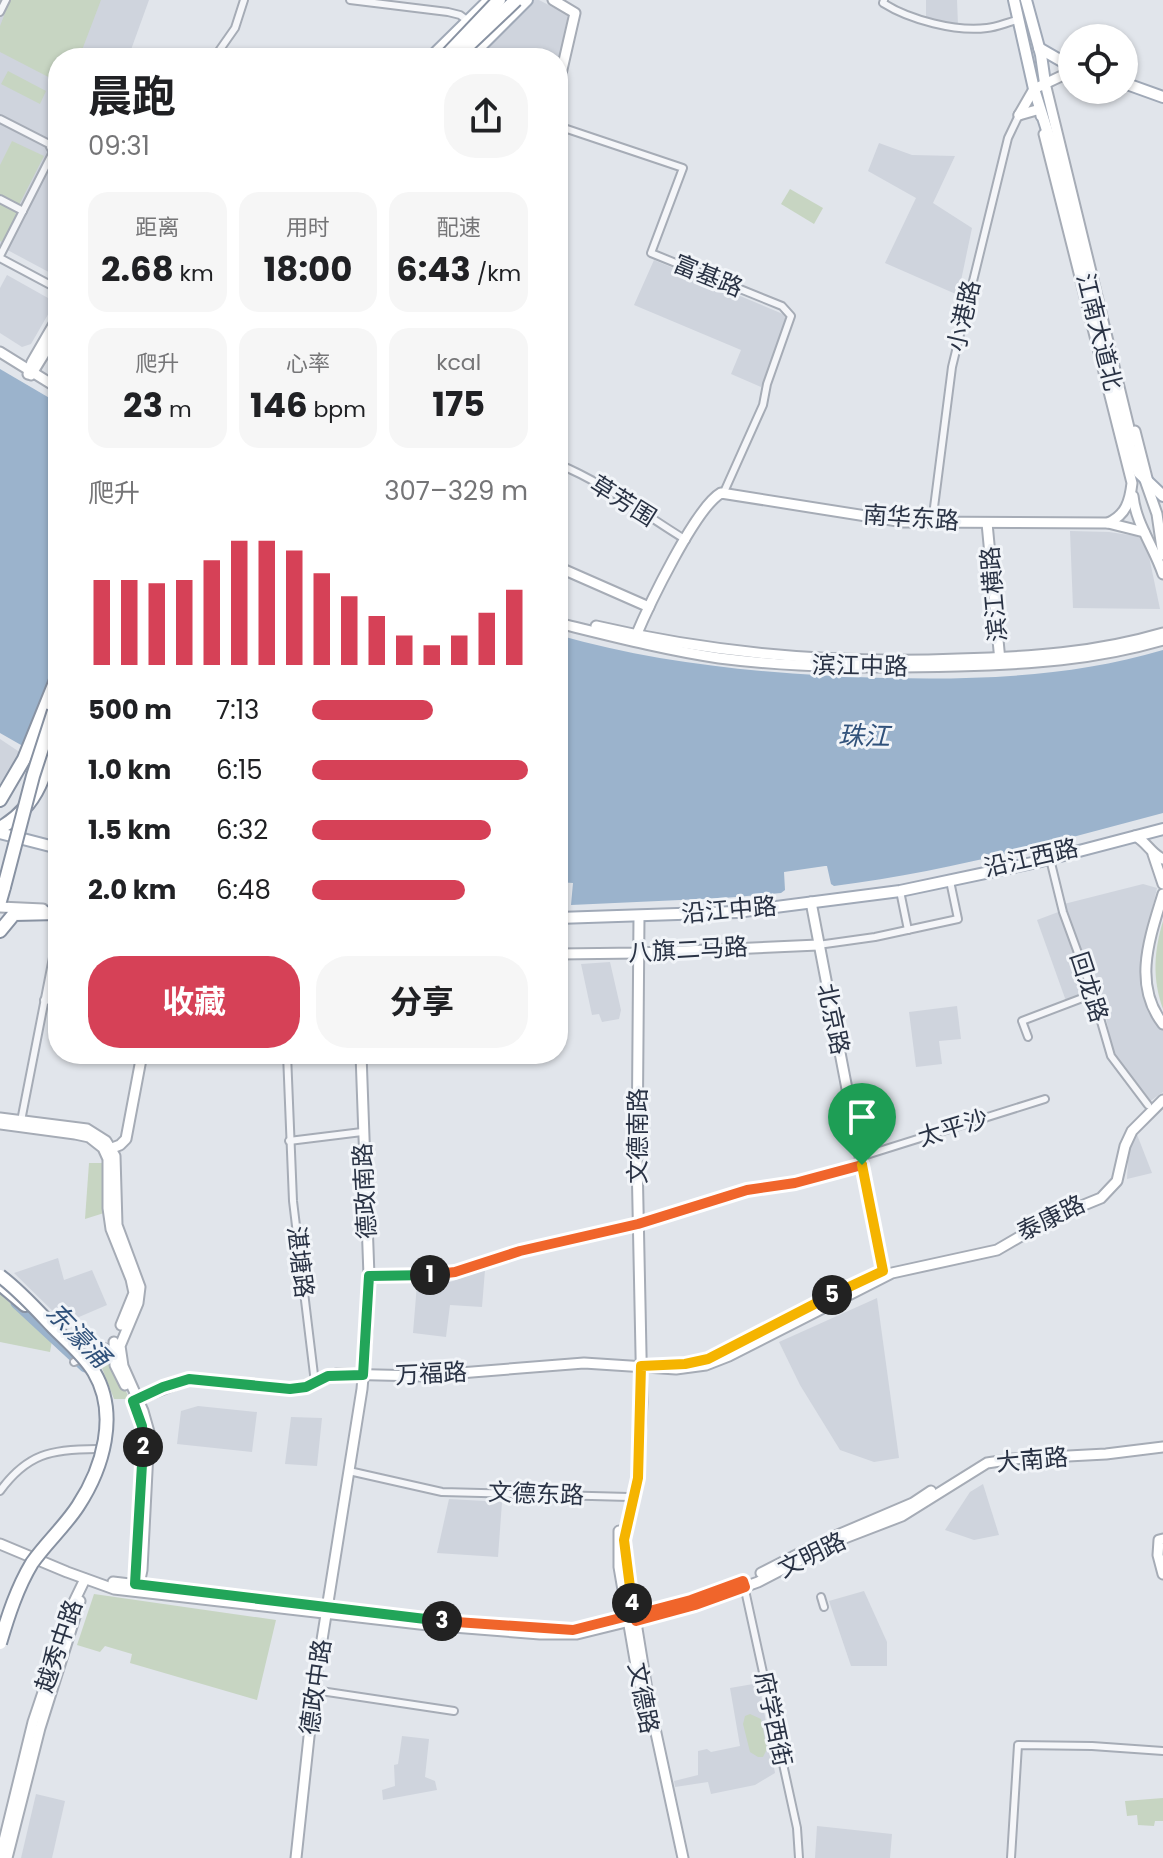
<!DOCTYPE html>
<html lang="zh">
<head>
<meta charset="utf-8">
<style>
  body { margin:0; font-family:Poppins,"Noto Sans SC",sans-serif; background:#f6f6f6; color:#202124; height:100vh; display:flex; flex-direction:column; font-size:30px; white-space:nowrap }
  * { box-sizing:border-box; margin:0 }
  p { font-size:26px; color:#757577 }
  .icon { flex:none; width:44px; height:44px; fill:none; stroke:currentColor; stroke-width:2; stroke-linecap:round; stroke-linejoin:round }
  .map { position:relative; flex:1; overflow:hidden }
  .panel { position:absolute; left:48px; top:48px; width:520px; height:1016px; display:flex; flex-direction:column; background:#fff; border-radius:32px; box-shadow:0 2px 6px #0004 }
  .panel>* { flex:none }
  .fabs { position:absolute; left:1058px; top:24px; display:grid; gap:16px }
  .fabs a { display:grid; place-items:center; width:80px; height:80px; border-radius:50%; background:#fff; box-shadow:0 2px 6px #0004; font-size:40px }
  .pin { position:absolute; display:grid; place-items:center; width:68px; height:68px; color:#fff; margin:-82px -34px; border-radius:50% 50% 50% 0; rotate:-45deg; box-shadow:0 0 8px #0007 }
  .pin .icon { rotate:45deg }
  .km { position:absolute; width:40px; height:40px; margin:-20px; border-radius:50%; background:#222; color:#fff; font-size:22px; line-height:40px; text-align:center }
  .round { display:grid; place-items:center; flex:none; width:84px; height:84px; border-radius:32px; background:#f6f6f6 }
  .headline { display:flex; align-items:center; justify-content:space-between; height:136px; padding:0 40px }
  h1 { font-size:44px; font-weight:700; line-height:60px }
  .figures { display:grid; grid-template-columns:repeat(3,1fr); gap:12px; height:136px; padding:8px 40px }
  .figures div { display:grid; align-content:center; border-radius:20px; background:#f6f6f6; text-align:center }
  .figures b { font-size:34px; font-weight:700 }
  .figures small { font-size:22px; font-weight:400 }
  .figures p { font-size:22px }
  .chart { height:224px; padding:16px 40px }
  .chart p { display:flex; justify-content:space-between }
  .chart svg { width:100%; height:144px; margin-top:8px; stroke:#d64157; stroke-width:6 }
  .primary-button { display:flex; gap:16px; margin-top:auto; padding:16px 40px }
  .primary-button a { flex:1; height:92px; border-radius:32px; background:#d64157; color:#fff; font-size:32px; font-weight:700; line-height:92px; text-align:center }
  .primary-button a+a { background:#f6f6f6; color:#202124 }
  ul { padding:0 40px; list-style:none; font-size:26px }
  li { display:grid; grid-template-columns:128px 96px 1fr; align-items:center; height:60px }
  li i { height:20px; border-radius:10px; background:#d64157 }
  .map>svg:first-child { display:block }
</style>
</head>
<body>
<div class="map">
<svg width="1163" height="1858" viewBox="0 0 1163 1858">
  <rect width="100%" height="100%" fill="#e1e5eb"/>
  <g fill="#cfd4dd">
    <polygon points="0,0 149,0 128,58 58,58 58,277 0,246"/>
    <polygon points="532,0 539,0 568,15 558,63 558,58 477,58"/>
    <polygon points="926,0 957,0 958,25 926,20"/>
    <polygon points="879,143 912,155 955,156 933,203 972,228 958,295 885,263 916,198 868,171"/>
    <polygon points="654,260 790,317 761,387 731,374 741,350 634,305"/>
    <polygon points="7,275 48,298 50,311 31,344 22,347 0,333 0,288"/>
    <polygon points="1070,531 1109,532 1136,536 1146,542 1160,609 1073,608"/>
    <polygon points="0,739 21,753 0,784"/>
    <polygon points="1143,884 1157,888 1141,957 1145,985 1163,1028 1163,1092 1149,1102 1113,1052 1105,1013 1064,904"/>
    <polygon points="1061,911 1091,993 1066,1001 1037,920"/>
    <polygon points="610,962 621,1010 619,1019 602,1022 599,1014 592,1015 581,964"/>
    <polygon points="957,1006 961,1039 939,1041 942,1064 916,1067 909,1012"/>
    <polygon points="1136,1132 1152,1173 1127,1179 1129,1142"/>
    <polygon points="58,1258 64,1280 92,1270 107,1305 65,1323 14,1273"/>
    <polygon points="485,1270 482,1307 450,1305 446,1337 413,1333 417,1284 450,1282"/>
    <polygon points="877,1298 899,1458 874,1462 840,1450 800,1385 779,1342"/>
    <polygon points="198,1406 257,1412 252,1452 177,1444 181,1411"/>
    <polygon points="291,1417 322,1418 317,1466 285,1464"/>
    <polygon points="983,1484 999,1535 974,1540 945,1530 970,1492"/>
    <polygon points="449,1499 502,1502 498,1557 437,1553"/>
    <polygon points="864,1591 887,1642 887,1666 851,1666 829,1601"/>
    <polygon points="759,1683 775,1773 755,1785 711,1794 708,1782 675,1787 674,1781 698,1775 698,1751 707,1749 711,1752 740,1746 730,1688"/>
    <polygon points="402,1736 429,1739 425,1777 435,1781 437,1790 383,1800 382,1790 395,1786 394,1765 398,1764"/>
    <polygon points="36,1794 65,1801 52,1858 21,1858"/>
    <polygon points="817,1826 892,1834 890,1858 815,1858"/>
  </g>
  <g fill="#c7d5c2">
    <polygon points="10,0 101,0 79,58 58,58 58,82 0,52 0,26"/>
    <polygon points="8,71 46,91 40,104 1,84"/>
    <polygon points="12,141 44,156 19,205 0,196 0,165"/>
    <polygon points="790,189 823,208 814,224 781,204"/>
    <polygon points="0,199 23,211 6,244 0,241"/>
    <path d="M 1163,921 L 1163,1009 C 1152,980 1154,950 1163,921 Z"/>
    <polygon points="89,1163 104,1163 104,1213 85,1219"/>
    <polygon points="0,1294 52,1341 50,1352 0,1342"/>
    <polygon points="110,1352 113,1367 130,1399 114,1399 97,1355"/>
    <polygon points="94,1594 276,1620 257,1700 130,1663 132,1654 105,1646 100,1652 77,1645"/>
    <polygon points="750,1714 761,1719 767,1749 763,1757 758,1757 750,1752 743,1724 745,1716"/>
    <polygon points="1163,1798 1163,1821 1155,1821 1154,1826 1138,1825 1137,1815 1127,1816 1125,1801"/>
  </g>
  <g fill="#9bb3cc">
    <polygon points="0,369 58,403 58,758 21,745 0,733"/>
    <path d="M 558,635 C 663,665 776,675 885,678 C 979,680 1072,677 1163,650 L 1163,813 C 1055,842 946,872 834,886 L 831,884 L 827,866 L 825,866 L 784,872 L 785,890 L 781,893 L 724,898 L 571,905 L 573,883 L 558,882 Z"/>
  </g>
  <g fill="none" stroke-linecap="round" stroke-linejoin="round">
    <polyline stroke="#9bb3cc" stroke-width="11" points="16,1303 85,1367"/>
    <g stroke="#a6acb6" stroke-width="10">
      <g id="street">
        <polyline points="350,0 448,12 460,15 468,21"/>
        <path d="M 884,0 L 883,3 C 910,20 956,32 987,28 C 997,27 1008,22 1018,20"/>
        <polyline points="0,12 6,0"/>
        <polyline points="214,58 235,28 244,0"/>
        <polyline points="0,119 51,145"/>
        <polyline points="558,126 683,168 651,253 782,306 791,316 767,384 763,405 724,492"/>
        <polyline points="58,142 53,143 50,147 53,152 58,152"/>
        <polyline points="0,199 23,211"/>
        <polyline points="0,256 53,152"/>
        <polyline points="0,258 58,289"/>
        <path d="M 558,464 C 605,483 643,514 686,540"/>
        <polyline points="932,523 952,367 1008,138 1019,115"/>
        <polyline points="1050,859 1063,912 1093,994 1111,1056 1148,1105"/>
        <polyline points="900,891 908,930"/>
        <polyline points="818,945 875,937 958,919 950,881"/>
        <polyline points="44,1000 58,1002"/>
        <polyline points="1028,1037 1022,1021 1093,994"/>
        <polyline points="287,1054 293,1201 315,1383"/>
        <polyline points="21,1121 58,932"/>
        <polyline points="289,1141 362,1132"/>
        <polyline points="860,1157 1045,1099"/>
        <polyline points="369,1276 440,1275 455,1272 520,1251 638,1224 747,1190 795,1183 862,1165"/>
        <polyline points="74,1362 104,1347 114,1350"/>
        <polyline points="349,1471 442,1492 629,1497"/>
        <path d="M 0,1491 C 27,1454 51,1449 96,1449"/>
        <polyline points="743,1581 797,1828 799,1858"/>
        <polyline points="821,1597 824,1607"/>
        <polyline points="314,1690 454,1711"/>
        <polyline points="1011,1858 1018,1745 1092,1746 1163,1751"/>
      </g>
    </g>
    <g stroke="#a6acb6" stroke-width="13">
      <g id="secondary">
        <polyline points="553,0 575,13 558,87"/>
        <polyline points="1045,83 1132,440"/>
        <polyline points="1019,115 1040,109 1041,116"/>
        <polyline points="1019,115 1034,89 1072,71"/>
        <path d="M 1044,134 L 1132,483 C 1130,501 1126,515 1108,523"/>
        <polyline points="0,352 58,388"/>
        <polyline points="28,374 32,362 58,317"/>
        <polyline points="31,375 58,331"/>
        <polyline points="1135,431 1148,482"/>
        <polyline points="1145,480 1157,514 1163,555"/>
        <path d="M 1133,496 C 1136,524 1154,547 1163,574"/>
        <polyline points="987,523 1000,661"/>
        <polyline points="558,567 649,607"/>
        <path d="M 558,623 C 611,636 665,650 719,658 C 798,668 878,668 958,666 C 1028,664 1095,660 1163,640"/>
        <path d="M 596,626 C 716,654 835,664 958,659 C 1029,657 1095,653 1163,633"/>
        <path d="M 635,638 C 648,607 695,508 721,493 L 904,522 L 1108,523 L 1144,532"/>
        <path d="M 1135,836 C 1147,842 1151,854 1163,859"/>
        <polyline points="1153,854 1163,884"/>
        <path d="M 1163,894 C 1150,937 1132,984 1163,1024"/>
        <polyline points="811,902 883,1276"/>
        <polyline points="0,907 43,909"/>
        <polyline points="639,917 637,1158 642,1402 638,1478 627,1525 624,1549 648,1696 683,1858"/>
        <polyline points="558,954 639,953 818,945"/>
        <polyline points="0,1118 87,1129 106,1141 115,1156 117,1225 140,1287 138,1303 120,1346 123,1366 143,1411 149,1432 142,1570 138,1589"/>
        <polyline points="0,1124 75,1134 89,1137 103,1148 108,1159 108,1208 111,1229 131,1279 134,1293 121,1325"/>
        <polyline points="107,1150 120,1145 126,1139 142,1054"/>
        <polyline points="114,1342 115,1365 125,1385"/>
        <polyline points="133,1401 189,1379 290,1389 306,1387 336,1374 422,1376 584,1363 676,1369 706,1365 729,1356 892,1273 997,1250 1052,1218 1101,1198 1117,1181 1125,1146 1132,1131 1163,1100"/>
        <polyline points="619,1531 619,1567 639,1683"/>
        <polyline points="833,1537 913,1503 931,1491"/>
        <polyline points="1163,1539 1159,1540 1158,1555 1163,1574"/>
        <polyline points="0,1544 67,1572 114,1589 428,1625 540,1634 577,1634 695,1605 758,1582 837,1541 902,1516 987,1463 1013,1459 1106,1454 1163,1447"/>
        <polyline points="761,1573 812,1547"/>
        <polyline points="113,1582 205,1593"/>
        <polyline points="135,1585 143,1447 141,1420"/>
        <polyline points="628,1616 699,1597"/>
        <polyline points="0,1857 33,1722 72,1606 85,1579"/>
        <polyline points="7,1858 40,1728 80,1601"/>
        <polyline points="296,1858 314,1690 362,1389 367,1330 369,1276 361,1054"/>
      </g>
    </g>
    <g stroke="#a0a9b7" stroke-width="14">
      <g id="primary">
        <polyline points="1014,0 1034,89 1057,162 1121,422 1139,473 1163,496"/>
        <polyline points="1026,0 1041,55 1045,83"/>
        <polyline points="1039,48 1072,67"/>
        <polyline points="430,58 489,0"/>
        <polyline points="469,58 527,0"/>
        <polyline points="1124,83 1163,97"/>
        <polyline points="0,833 58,848"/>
        <polyline points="558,918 737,912 900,891 1037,862 1163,829"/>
      </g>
    </g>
    <g stroke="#8892a2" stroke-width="16">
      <g id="highway">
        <polyline points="54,711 58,700"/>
        <polyline points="0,800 24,759 58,675"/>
        <path d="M 0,828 C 45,802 48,762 58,714"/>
        <polyline points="0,901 4,887"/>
        <polyline points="0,931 14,914 58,913"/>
        <polyline points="0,1284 25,1305"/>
      </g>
    </g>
    <use href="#street" stroke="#f5f6f9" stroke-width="6"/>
    <use href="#secondary" stroke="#fff" stroke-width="9"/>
    <use href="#primary" stroke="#fff" stroke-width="10"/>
    <use href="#highway" stroke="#fff" stroke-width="12"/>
    <g stroke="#8892a2" stroke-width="16" stroke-linecap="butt">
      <g id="highway-bridge">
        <polyline points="444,58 499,0"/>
        <polyline points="455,58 516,0"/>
        <polyline points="4,887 33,776 54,711"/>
        <path d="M 0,1276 C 20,1291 36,1309 53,1327 C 67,1341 84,1355 94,1372 C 119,1414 103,1468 78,1506 C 65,1526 46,1543 32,1563 C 17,1588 8,1616 0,1643"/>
      </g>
    </g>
    <use href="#highway-bridge" stroke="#fff" stroke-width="12"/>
  </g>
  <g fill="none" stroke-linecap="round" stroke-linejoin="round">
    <g stroke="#fff" stroke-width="16">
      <polyline id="split-1" points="430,1275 455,1272 520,1251 638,1224 747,1190 795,1183 862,1165"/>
    </g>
    <g stroke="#fff" stroke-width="16">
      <polyline id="split-2" points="143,1447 142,1426 133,1401 163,1387 189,1379 290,1389 306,1387 328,1376 363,1375 369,1276 430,1275"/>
    </g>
    <g stroke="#fff" stroke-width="16">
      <polyline id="split-3" points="143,1447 135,1584 442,1621"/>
    </g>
    <g stroke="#fff" stroke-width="16">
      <polyline id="split-4" points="442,1621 573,1630 628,1616 634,1615 691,1600 743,1581 745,1587 695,1605 636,1621 632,1603"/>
    </g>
    <g stroke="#fff" stroke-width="16">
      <polyline id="split-5" points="632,1603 624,1540 638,1478 641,1366 685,1364 708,1359 832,1295"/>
    </g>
    <g stroke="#fff" stroke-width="16">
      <polyline id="split-6" points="832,1295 883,1271 862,1165"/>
    </g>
    <use href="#split-1" stroke="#f0652b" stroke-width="10"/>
    <use href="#split-2" stroke="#22a559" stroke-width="10"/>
    <use href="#split-3" stroke="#22a559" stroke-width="10"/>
    <use href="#split-4" stroke="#f0652b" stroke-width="10"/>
    <use href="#split-5" stroke="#f5b400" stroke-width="10"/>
    <use href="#split-6" stroke="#f5b400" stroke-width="10"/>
  </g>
  <g text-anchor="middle" stroke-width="6" stroke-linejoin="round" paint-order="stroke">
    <g font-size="24" fill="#293244" stroke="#f1f4f8">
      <text transform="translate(708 276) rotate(22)" y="8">富基路</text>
      <text transform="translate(964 316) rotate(-77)" y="8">小港路</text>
      <text transform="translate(1099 332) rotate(76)" y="8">江南大道北</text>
      <text transform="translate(623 501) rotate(32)" y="8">草芳围</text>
      <text transform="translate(911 518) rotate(4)" y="8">南华东路</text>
      <text transform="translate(994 594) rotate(-95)" y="8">滨江横路</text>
      <text transform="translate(860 666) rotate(1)" y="8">滨江中路</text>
      <text transform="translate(1031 858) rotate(-13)" y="8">沿江西路</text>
      <text transform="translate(729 910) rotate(-5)" y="8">沿江中路</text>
      <text transform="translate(688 950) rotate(-3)" y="8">八旗二马路</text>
      <text transform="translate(1089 987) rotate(72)" y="8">回龙路</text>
      <text transform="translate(833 1019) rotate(78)" y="8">北京路</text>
      <text transform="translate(953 1128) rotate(-17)" y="8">太平沙</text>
      <text transform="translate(638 1136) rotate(-90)" y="8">文德南路</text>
      <text transform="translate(365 1191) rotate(-93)" y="8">德政南路</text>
      <text transform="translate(1051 1218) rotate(-26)" y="8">泰康路</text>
      <text transform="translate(300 1262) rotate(83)" y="8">湛塘路</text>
      <text transform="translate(431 1374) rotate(-3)" y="8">万福路</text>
      <text transform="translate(1032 1460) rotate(-5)" y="8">大南路</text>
      <text transform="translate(536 1494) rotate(2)" y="8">文德东路</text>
      <text transform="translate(812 1555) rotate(-26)" y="8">文明路</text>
      <text transform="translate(59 1646) rotate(-71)" y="8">越秀中路</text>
      <text transform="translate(316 1687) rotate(-82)" y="8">德政中路</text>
      <text transform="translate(643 1698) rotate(79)" y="8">文德路</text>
      <text transform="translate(773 1719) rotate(78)" y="8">府学西街</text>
    </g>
    <g font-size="26" font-style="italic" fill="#30517a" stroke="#f1f4f8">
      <text transform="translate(864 736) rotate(1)" y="9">珠江</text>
      <text transform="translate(78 1335) rotate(46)" y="9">东濠涌</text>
    </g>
  </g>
</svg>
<div class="fabs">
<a><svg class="icon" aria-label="locate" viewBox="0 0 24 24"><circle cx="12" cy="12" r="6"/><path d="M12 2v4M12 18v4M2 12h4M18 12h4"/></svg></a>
</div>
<div class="pin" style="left:862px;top:1165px;background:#1e9e55"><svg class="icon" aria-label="arrive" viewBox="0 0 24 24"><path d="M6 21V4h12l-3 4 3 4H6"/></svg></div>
<b class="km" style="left:430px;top:1275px">1</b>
<b class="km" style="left:143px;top:1447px">2</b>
<b class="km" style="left:442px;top:1621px">3</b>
<b class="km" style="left:632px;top:1603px">4</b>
<b class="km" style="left:832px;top:1295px">5</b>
<section class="panel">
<div class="headline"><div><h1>晨跑</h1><p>09:31</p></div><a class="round"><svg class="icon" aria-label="share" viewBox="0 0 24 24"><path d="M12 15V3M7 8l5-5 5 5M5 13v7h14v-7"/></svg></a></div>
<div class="figures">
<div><p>距离</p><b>2.68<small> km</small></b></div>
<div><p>用时</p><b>18:00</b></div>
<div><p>配速</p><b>6:43<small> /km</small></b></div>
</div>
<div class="figures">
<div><p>爬升</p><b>23<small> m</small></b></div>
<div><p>心率</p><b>146<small> bpm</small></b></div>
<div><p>kcal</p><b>175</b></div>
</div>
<div class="chart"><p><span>爬升</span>307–329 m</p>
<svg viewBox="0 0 160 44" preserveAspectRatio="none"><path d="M5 44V18M15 44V18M25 44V19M35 44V18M45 44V12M55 44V6M65 44V6M75 44V9M85 44V16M95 44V23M105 44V29M115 44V35M125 44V38M135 44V35M145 44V28M155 44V21"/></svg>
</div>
<ul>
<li><b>500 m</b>7:13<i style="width:56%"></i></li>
<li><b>1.0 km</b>6:15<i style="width:100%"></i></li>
<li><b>1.5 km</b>6:32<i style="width:83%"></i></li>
<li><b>2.0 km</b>6:48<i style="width:71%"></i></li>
</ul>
<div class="primary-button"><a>收藏</a><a>分享</a></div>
</section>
</div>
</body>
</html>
